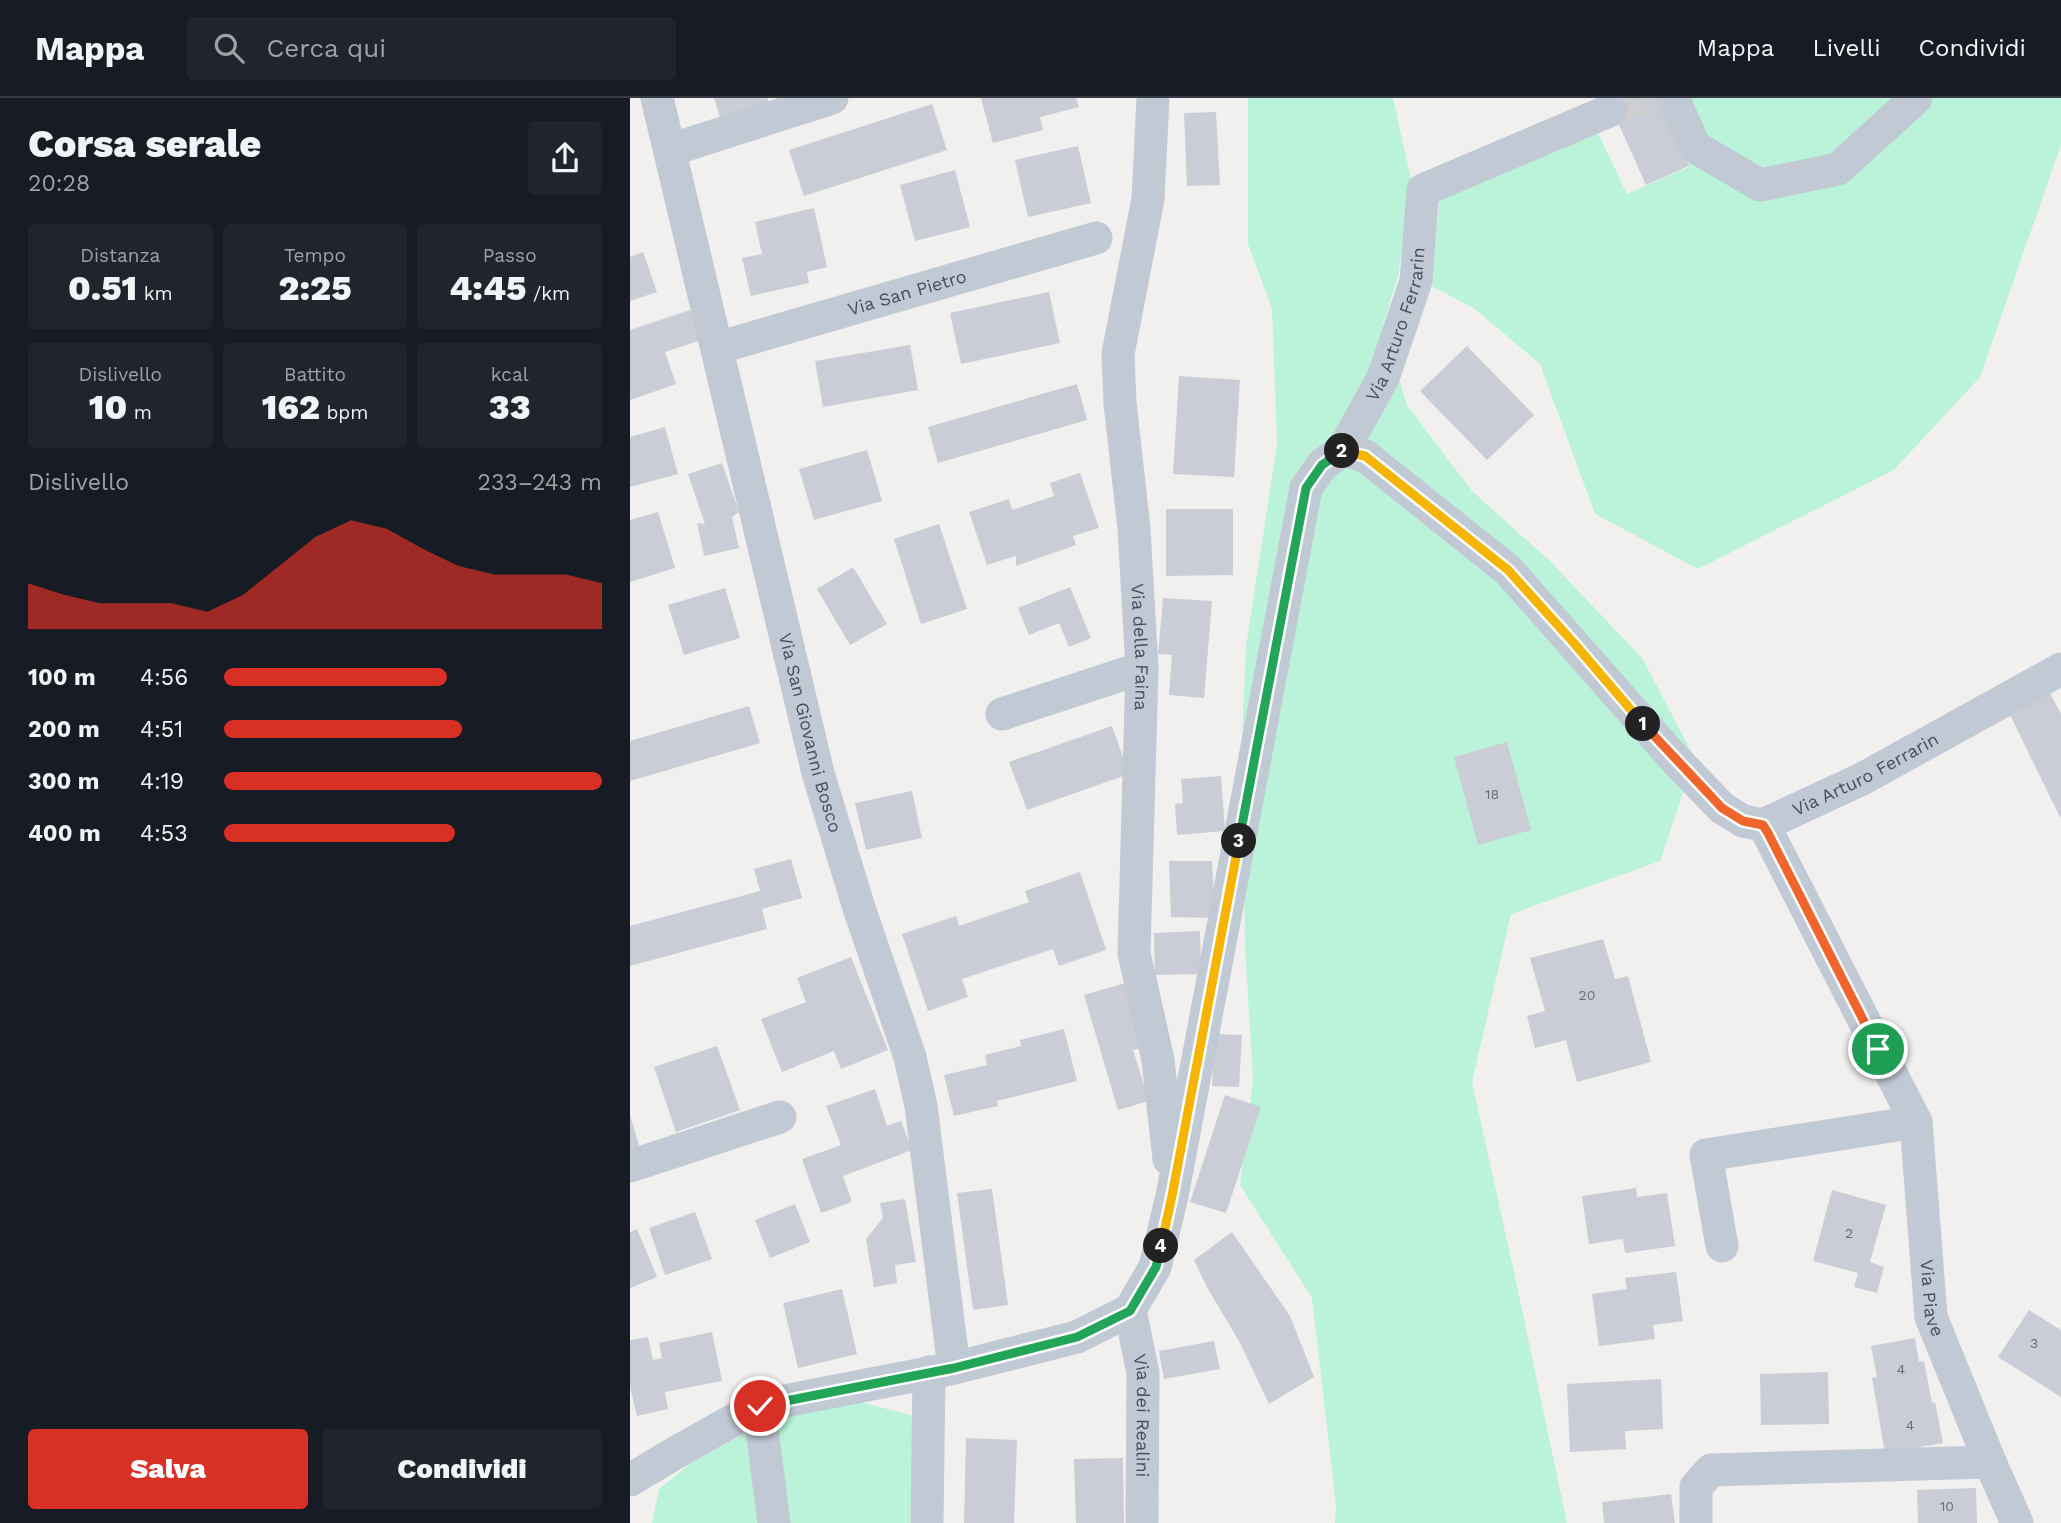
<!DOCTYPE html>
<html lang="it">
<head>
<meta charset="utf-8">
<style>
  body { margin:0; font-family:"Work Sans",sans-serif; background:#20242c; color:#f1f3f6; height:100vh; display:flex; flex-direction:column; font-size:26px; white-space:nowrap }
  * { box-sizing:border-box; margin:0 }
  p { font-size:23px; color:#9ea1a6 }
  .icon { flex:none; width:38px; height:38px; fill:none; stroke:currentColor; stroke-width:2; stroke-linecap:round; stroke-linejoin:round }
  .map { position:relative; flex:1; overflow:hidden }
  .side { display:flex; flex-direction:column; background:#171b24; width:630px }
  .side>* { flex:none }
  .pin { position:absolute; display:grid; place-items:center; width:60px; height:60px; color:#fff; margin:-30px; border:4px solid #fff; border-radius:50%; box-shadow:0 2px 7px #0007 }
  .km { position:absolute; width:35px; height:35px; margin:-18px; border-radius:50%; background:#222; color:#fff; font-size:19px; line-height:35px; text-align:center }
  .round { display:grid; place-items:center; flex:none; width:74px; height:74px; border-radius:7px; background:#20242c }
  .overview { display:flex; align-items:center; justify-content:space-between; height:119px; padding:0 28px }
  h1 { font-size:38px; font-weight:800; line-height:52px }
  .metrics { display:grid; grid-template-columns:repeat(3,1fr); gap:10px; height:119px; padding:7px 28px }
  .metrics div { display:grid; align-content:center; border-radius:7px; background:#20242c; text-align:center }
  .metrics b { font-size:35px; font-weight:800 }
  .metrics small { font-size:19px; font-weight:400 }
  .metrics p { font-size:19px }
  .chart { height:196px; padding:14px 28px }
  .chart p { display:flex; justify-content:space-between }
  .chart svg { width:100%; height:126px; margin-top:7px; fill:#d93025; opacity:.7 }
  .action { display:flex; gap:14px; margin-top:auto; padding:14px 28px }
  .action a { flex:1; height:80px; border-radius:7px; background:#d93025; color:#fff; font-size:28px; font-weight:800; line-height:80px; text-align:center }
  .action a+a { background:#20242c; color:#f1f3f6 }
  ul { padding:0 28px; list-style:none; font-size:23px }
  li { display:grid; grid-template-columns:112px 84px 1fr; align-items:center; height:52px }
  li i { height:18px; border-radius:9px; background:#d93025 }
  header { display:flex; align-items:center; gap:42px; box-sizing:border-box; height:98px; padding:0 35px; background:#171b24; border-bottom:2px solid #363941 }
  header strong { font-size:33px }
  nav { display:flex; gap:38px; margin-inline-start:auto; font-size:24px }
  .search { width:490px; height:63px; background:#20242c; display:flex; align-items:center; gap:18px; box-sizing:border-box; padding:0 24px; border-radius:7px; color:#9ea1a6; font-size:26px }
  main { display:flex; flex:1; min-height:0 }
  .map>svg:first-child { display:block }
</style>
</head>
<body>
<header>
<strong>Mappa</strong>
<div class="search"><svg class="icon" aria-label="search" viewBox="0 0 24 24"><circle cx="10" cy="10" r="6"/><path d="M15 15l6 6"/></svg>Cerca qui</div>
<nav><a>Mappa</a><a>Livelli</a><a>Condividi</a></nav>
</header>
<main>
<section class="side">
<div class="overview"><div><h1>Corsa serale</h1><p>20:28</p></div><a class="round"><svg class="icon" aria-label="share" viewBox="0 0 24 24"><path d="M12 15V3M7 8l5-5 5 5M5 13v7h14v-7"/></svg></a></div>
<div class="metrics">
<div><p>Distanza</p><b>0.51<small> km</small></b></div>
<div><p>Tempo</p><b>2:25</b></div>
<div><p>Passo</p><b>4:45<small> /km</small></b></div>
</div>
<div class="metrics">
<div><p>Dislivello</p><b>10<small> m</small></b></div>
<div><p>Battito</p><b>162<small> bpm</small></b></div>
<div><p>kcal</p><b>33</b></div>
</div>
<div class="chart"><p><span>Dislivello</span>233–243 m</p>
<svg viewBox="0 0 160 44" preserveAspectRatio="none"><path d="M0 44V28L10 32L20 35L30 35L40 35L50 38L60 32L70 22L80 12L90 6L100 9L110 16L120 22L130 25L140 25L150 25L160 28V44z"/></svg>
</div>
<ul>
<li><b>100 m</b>4:56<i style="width:59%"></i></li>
<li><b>200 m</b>4:51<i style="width:63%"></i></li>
<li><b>300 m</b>4:19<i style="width:100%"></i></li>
<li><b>400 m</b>4:53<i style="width:61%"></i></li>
</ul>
<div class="action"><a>Salva</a><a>Condividi</a></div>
</section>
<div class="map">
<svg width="1431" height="1425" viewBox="0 0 1431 1425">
  <rect width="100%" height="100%" fill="#f2efef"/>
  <g fill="#baf3d9">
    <polygon points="618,0 763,0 781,81 768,178 753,227 777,307 842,393 919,462 1012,560 1065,660 1030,763 881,816 842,984 884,1174 937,1425 705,1425 706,1407 682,1200 610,1087 623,981 615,849 612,641 616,549 647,346 642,211 618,146"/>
    <polygon points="1029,0 1431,0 1431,47 1350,279 1264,372 1068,471 965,416 910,266 845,211 802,188 810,99 967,33 997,96 1059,69"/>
    <polygon points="230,1304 284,1318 280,1425 155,1425 139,1321"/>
    <polygon points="119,1333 135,1425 22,1425 29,1391 63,1364"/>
  </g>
  <g fill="#cacdd5">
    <polygon points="84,0 137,0 139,5 90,20"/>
    <polygon points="351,0 446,0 449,9 410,19 413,32 363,45"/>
    <polygon points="977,0 1028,0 1059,68 1016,87"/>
    <polygon points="302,6 317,52 174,98 159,52"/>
    <polygon points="586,14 590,87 557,88 554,15"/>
    <polygon points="448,48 461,105 398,119 385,62"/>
    <polygon points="325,72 340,129 285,143 270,87"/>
    <polygon points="184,110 197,169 177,174 179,185 121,198 112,160 132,156 125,124"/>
    <polygon points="13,154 27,194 0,203 0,159"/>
    <polygon points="419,194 430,245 331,266 320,215"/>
    <polygon points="63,211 74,241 35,254 46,286 0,302 0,232"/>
    <polygon points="280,247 288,292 193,309 185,263"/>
    <polygon points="837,248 904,317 857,362 790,293"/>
    <polygon points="549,278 610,282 604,379 543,376"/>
    <polygon points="447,286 457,322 308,365 298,329"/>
    <polygon points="35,329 48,376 0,389 0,339"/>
    <polygon points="237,352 252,403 184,422 169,371"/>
    <polygon points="92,365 109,414 102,419 109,450 74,458 67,425 75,426 58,376"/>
    <polygon points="450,375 469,430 443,438 446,447 386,468 386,458 357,467 339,414 379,401 382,412 424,398 420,385"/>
    <polygon points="536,411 603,411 603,477 536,478"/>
    <polygon points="28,414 45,470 0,484 0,422"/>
    <polygon points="309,426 337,511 291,526 264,441"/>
    <polygon points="223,469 257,526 220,547 187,491"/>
    <polygon points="440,489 461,540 439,549 429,525 399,537 388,510"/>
    <polygon points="95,490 110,540 54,557 38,507"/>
    <polygon points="533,500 582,503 574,600 539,597 542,557 528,556"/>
    <polygon points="1420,595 1431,616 1431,721 1379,615"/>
    <polygon points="119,608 130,645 0,683 0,643"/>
    <polygon points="482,628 499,676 397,712 379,664"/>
    <polygon points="877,644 901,732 848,747 824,659"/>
    <polygon points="591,678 595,733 547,737 545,706 553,705 551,681"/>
    <polygon points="282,693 292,740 236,752 225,705"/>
    <polygon points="161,761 172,800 132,811 137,831 0,868 0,828 130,793 124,771"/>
    <polygon points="539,763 582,763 585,820 541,819"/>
    <polygon points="450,774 476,852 429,868 423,851 332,881 338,899 298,913 272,836 326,818 329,828 399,804 395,793"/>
    <polygon points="570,833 571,876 525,877 524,835"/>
    <polygon points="973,841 985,881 998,878 1021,964 947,984 936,942 905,950 897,918 915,913 900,860"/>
    <polygon points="221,859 258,952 211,971 204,953 152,974 131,921 176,904 167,880"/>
    <polygon points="495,885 514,949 503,952 519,1003 488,1012 454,897"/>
    <polygon points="434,931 447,983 367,1003 368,1008 324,1018 314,977 357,967 355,957 391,948 390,942"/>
    <polygon points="585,936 612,937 609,989 582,988"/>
    <polygon points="87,948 110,1012 46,1034 24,969"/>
    <polygon points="245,991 257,1028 271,1023 282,1052 213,1078 222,1104 191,1115 172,1061 211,1047 196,1008"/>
    <polygon points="595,997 631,1009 596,1115 560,1104"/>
    <polygon points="0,1017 10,1050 0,1053"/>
    <polygon points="1006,1090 1007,1099 1037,1095 1045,1148 995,1155 993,1141 959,1146 952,1098"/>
    <polygon points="362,1091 378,1207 343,1212 327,1095"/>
    <polygon points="1202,1092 1256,1107 1240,1164 1254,1169 1247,1195 1224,1189 1228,1175 1183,1163"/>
    <polygon points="275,1101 286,1164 265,1167 267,1185 244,1189 236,1141 253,1120 250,1105"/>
    <polygon points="165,1106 180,1144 140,1160 125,1122"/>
    <polygon points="65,1114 82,1161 35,1177 19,1130"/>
    <polygon points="7,1131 27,1179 0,1190 0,1134"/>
    <polygon points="602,1134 660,1218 684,1279 639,1306 609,1243 578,1191 564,1162"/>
    <polygon points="1046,1174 1053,1223 1023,1227 1025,1241 969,1248 962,1196 997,1191 995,1180"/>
    <polygon points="212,1191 227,1256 168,1270 153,1205"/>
    <polygon points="1399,1212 1431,1232 1431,1299 1368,1259"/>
    <polygon points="82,1234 92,1283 35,1294 38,1311 7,1318 0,1289 0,1242 18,1239 23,1262 32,1260 29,1245"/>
    <polygon points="1285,1240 1289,1264 1294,1263 1302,1305 1305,1304 1313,1345 1255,1355 1242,1280 1247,1279 1241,1248"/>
    <polygon points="584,1243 590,1271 534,1281 529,1253"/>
    <polygon points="1198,1274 1199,1326 1131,1327 1130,1276"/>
    <polygon points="1031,1281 1033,1331 995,1333 996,1351 940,1354 937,1286"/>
    <polygon points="336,1340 387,1342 384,1425 334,1425"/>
    <polygon points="493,1360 494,1425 446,1425 444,1361"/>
    <polygon points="1346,1390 1347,1425 1288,1425 1287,1392"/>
    <polygon points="1041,1396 1045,1425 974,1425 972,1404"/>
  </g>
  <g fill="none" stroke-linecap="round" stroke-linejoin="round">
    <polyline stroke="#cfcfd2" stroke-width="33" stroke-dasharray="33 17" stroke-linecap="butt" points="981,12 1008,0"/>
    <g stroke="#c1c9d5" stroke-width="33">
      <path id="s1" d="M 27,0 L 188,675 L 229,810 L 280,959 L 291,1008 L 324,1270"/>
      <path id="s2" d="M 523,0 L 518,101 L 488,256 L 490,305 L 504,431 L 512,570 L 504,855 L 528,962 L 539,1061"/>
      <polyline points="1043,0 1065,49 1130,87 1208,71 1286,0"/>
      <polyline points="40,52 202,0"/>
      <path id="s3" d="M 87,250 L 466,140"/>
      <path id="s4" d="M 713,352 L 753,280 L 786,183 L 793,92 L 981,12"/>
      <polyline points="372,616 512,570"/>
      <path id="s5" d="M 1133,727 L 1138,735 L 1286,1024 L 1301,1219 L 1360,1364 L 1387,1425"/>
      <polyline points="0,1068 150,1019"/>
      <polyline points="1092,1148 1076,1057 1286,1024"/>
      <path id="s6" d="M 500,1212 L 513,1275 L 512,1425"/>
      <polyline points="129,1308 144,1425"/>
      <path id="s7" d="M 0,1382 L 45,1355 L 129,1308 L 324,1270 L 447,1239 L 500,1212 L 525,1169 L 542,1098 L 676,390 L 692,367 L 713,352 L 735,358 L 878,472 L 1043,659 L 1092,710 L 1113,723 L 1133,727 L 1232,681 L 1431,571"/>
      <polyline points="297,1425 299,1274"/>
      <polyline points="1066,1425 1066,1389 1081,1372 1360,1364"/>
    </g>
  </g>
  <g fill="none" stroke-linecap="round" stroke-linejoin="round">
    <g stroke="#fff" stroke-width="14">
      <polyline id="split-1" points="1013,626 1092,710 1113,723 1133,727 1138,735 1248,951"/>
    </g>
    <g stroke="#fff" stroke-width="14">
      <polyline id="split-2" points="712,353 735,358 878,472 943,544 1013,626"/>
    </g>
    <g stroke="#fff" stroke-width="14">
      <polyline id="split-3" points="609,743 676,390 692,367 712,353"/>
    </g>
    <g stroke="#fff" stroke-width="14">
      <polyline id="split-4" points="531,1148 542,1098 609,743"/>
    </g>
    <g stroke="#fff" stroke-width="14">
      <polyline id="split-5" points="130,1308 324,1270 447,1239 500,1213 526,1169 531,1148"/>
    </g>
    <use href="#split-1" stroke="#f0652b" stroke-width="9"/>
    <use href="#split-2" stroke="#f5b400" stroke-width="9"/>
    <use href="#split-3" stroke="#22a559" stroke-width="9"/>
    <use href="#split-4" stroke="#f5b400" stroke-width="9"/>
    <use href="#split-5" stroke="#22a559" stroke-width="9"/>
  </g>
  <g text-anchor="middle" stroke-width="7" stroke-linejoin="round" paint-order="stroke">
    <g font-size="14" fill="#666e7c">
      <text x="862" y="701">18</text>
      <text x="957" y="902">20</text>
      <text x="1219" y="1140">2</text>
      <text x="1404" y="1250">3</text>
      <text x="1271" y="1276">4</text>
      <text x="1280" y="1332">4</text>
      <text x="1317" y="1413">10</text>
    </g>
    <g font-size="18" fill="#454f5e" stroke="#fff">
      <text dy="6" stroke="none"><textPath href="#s3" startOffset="198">Via San Pietro</textPath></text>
      <text dy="6" stroke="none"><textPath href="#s4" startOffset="138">Via Arturo Ferrarin</textPath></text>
      <text dy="6" stroke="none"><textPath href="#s2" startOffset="553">Via della Faina</textPath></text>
      <text dy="6" stroke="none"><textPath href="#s1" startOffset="653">Via San Giovanni Bosco</textPath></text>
      <text dy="6" stroke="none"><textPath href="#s7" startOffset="2116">Via Arturo Ferrarin</textPath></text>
      <text dy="6" stroke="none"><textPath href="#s5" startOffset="511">Via Piave</textPath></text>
      <text dy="6" stroke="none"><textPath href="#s6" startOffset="107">Via dei Realini</textPath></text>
    </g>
  </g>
</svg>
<div class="pin" style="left:1248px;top:951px;background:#1e9e55"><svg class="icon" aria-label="arrive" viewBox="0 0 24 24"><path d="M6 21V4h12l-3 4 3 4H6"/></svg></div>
<div class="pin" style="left:130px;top:1308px;background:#d93025"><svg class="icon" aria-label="check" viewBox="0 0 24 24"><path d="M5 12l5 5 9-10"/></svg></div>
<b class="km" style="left:1013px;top:626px">1</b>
<b class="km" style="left:712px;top:353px">2</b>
<b class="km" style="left:609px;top:743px">3</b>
<b class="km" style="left:531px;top:1148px">4</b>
</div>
</main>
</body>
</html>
